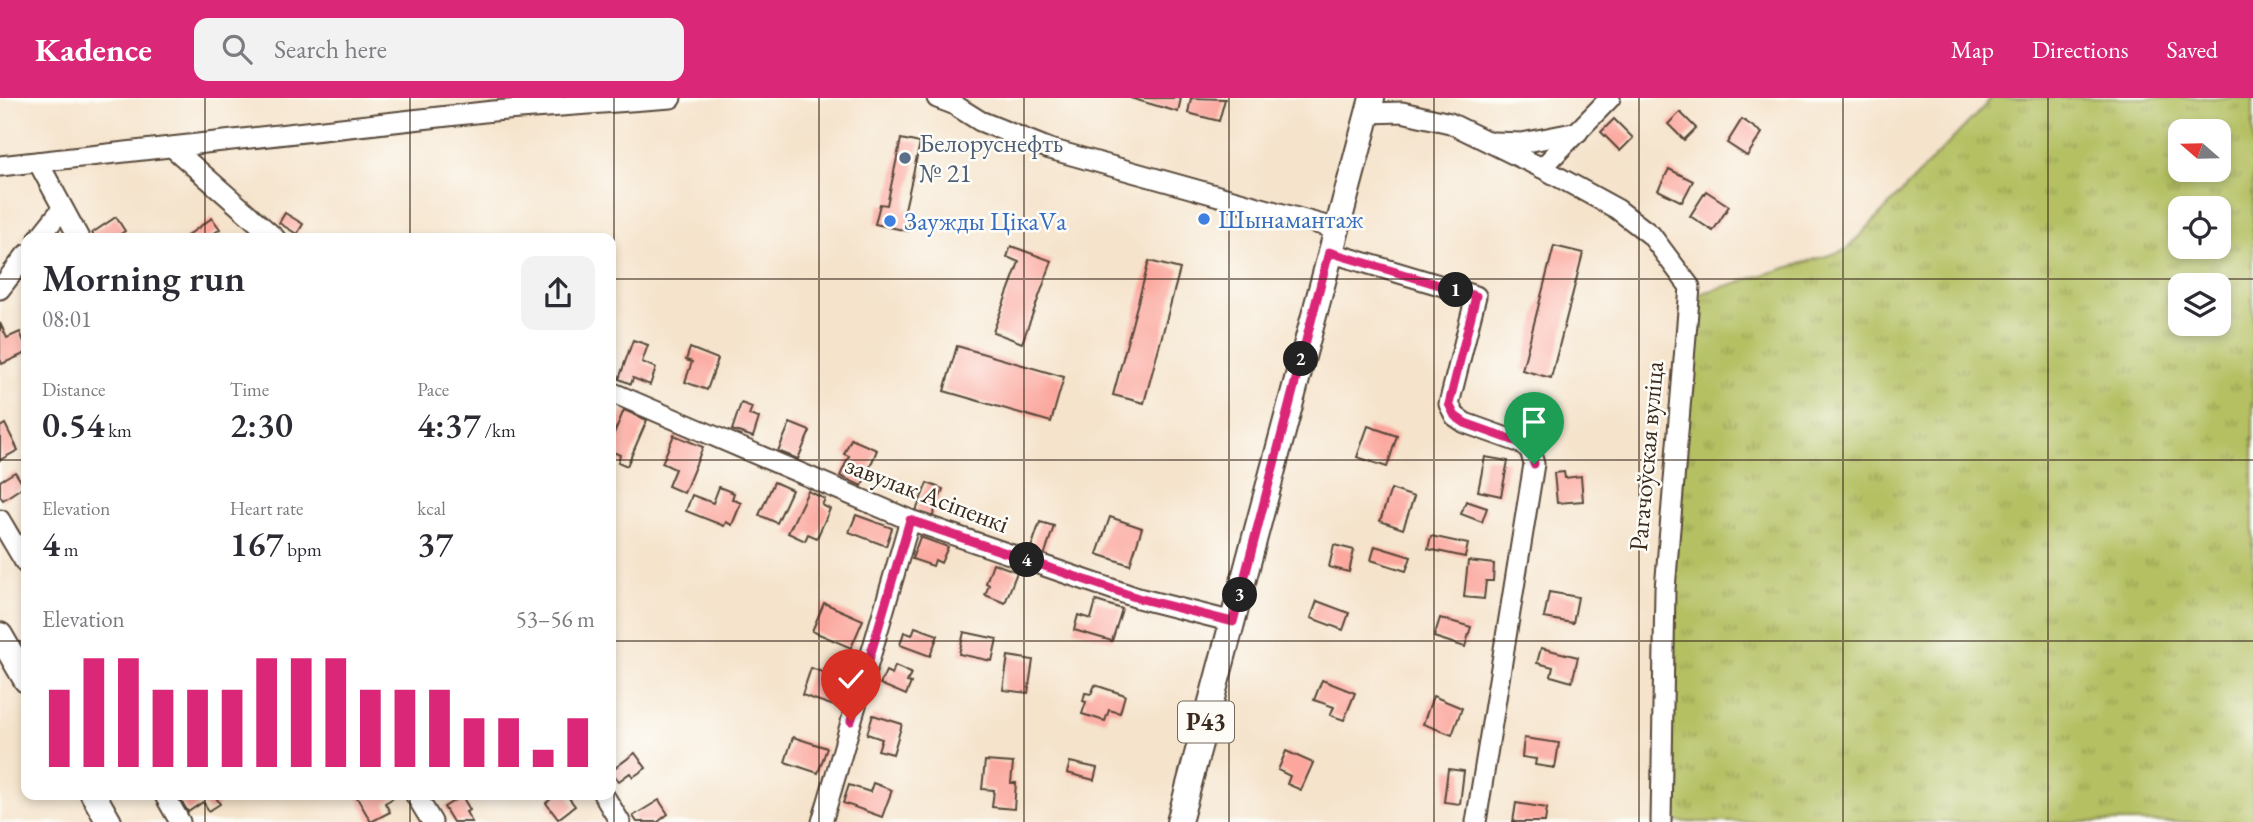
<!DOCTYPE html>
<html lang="en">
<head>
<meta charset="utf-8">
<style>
  body { margin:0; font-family:"EB Garamond",serif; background:#f2f2f3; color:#2b2b33; height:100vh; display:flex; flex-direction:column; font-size:26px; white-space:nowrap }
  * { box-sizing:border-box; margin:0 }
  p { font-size:23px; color:#7c7c81 }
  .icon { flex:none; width:38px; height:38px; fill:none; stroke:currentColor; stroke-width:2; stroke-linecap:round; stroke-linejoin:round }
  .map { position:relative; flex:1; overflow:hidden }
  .side { position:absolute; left:21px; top:135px; width:595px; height:567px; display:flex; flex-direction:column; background:#fff; border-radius:14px; box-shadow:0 4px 10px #0003 }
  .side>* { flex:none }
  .needle { width:46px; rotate:290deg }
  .buttons { position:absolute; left:2168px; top:21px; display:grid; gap:14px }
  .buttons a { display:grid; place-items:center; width:63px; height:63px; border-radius:14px; background:#fff; box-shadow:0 4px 10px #0003; font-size:35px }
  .pin { position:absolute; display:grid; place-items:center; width:60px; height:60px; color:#fff; margin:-72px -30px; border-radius:50% 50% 50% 0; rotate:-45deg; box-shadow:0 0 7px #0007 }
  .pin .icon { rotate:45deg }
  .km { position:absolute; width:35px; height:35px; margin:-18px; border-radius:50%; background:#222; color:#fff; font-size:19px; line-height:35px; text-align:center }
  .round { display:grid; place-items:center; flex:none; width:74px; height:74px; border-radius:14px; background:#f2f2f3 }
  .summary { display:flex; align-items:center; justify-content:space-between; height:119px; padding:0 21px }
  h1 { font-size:38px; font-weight:600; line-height:52px }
  .metrics { display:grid; grid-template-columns:repeat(3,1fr); gap:10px; height:119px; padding:7px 21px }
  .metrics div { display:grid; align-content:center }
  .metrics b { font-size:35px; font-weight:600 }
  .metrics small { font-size:19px; font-weight:400 }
  .metrics p { font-size:19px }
  .chart { height:196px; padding:14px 21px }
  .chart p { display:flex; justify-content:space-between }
  .chart svg { width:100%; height:126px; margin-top:7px; stroke:#db2777; stroke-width:6 }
  header { display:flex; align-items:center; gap:42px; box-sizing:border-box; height:98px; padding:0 35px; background:#db2777; color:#fff }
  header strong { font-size:33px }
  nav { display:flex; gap:38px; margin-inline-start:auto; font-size:24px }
  .search { width:490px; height:63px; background:#f2f2f3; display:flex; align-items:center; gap:18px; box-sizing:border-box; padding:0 24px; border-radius:14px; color:#7c7c81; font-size:26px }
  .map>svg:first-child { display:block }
</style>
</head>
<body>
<header>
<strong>Kadence</strong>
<div class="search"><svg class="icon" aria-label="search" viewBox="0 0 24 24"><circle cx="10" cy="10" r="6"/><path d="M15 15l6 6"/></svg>Search here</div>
<nav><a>Map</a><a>Directions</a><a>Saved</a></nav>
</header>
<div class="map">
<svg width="2253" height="724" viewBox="0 0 2253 724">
  <defs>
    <pattern id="grass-tufts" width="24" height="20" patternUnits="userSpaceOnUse" patternTransform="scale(1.75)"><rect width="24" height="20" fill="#b4c062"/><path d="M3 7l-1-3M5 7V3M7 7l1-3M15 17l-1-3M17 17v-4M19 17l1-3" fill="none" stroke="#949c50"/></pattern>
  </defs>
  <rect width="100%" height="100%" fill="#fdfcf7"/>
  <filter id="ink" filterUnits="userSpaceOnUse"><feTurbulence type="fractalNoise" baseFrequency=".0143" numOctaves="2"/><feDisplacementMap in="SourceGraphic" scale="14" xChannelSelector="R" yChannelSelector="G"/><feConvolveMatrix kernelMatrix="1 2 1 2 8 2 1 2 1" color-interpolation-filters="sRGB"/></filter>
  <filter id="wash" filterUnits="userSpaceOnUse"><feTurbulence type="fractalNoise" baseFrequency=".00686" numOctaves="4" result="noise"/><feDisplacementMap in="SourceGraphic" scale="28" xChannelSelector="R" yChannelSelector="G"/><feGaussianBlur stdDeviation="1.57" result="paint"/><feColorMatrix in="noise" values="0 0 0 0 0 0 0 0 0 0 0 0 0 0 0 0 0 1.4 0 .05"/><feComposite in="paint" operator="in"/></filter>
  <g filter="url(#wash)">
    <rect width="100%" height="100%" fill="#f5e3cb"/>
    <path fill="url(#grass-tufts)" stroke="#787540" stroke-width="2" fill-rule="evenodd" d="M 1992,0 L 2253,0 L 2253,724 L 1665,724 L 1669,488 L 1696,197 L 1846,152 ZM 2180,33 L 2219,33 L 2219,72 L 2180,72 ZM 2180,110 L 2219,110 L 2219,149 L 2180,149 ZM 2180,187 L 2219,187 L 2219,226 L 2180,226 Z"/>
    <g id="blocks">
      <g fill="#fba79e">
        <polygon points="1130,0 1181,0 1178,14"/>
        <polygon points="1191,0 1225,1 1219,23 1188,15"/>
        <polygon points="1680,14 1696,30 1684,42 1668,26"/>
        <polygon points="1614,21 1633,40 1620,53 1601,34"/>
        <polygon points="1742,21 1762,35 1747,58 1727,45"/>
        <polygon points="901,41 920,45 905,111 912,113 908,133 875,126 880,106 887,107"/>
        <polygon points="1669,71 1693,83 1682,104 1658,92"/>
        <polygon points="1706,93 1729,108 1713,133 1690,118"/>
        <polygon points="285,115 303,126 297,136 279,125"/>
        <polygon points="116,119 125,133 115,140 95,140 92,135"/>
        <polygon points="212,120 220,131 208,140 184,140"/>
        <polygon points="1011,148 1052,163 1022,245 993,234 1019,164 1007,159"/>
        <polygon points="1554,148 1583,155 1551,280 1522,272"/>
        <polygon points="1149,163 1180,171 1144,305 1113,297"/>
        <polygon points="0,225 7,240 20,234 26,249 26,255 2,266 0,261"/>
        <polygon points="633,242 648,247 642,264 656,270 650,287 633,280 631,286 619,281"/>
        <polygon points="957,248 1064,279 1051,324 944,293"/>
        <polygon points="690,250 718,261 707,292 685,284 692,264 686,262"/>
        <polygon points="741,305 752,309 749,317 759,320 753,339 732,332"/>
        <polygon points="624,312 647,322 627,368 618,364 620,357 611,353 611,342"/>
        <polygon points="790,325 810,333 798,361 778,353"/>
        <polygon points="5,326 18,352 0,362 0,329"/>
        <polygon points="1368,328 1397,338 1387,369 1357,359"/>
        <polygon points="674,337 703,349 684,395 668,388 675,371 662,365"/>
        <polygon points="851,341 877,352 862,388 840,378 849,358 844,356"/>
        <polygon points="1485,359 1508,363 1501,398 1478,393"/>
        <polygon points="15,374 24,388 3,402 0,398 0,383"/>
        <polygon points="1564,374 1565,380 1581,378 1583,403 1557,405 1554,375"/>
        <polygon points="774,384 792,392 777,425 759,417"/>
        <polygon points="927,385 943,391 932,420 916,413"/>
        <polygon points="719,389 734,395 732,401 741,405 732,427 726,424 724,428 686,413 692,397 713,405"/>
        <polygon points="1391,391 1414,399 1403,431 1380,423"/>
        <polygon points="808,393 825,401 822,407 830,411 817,440 808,436 805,443 788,435"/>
        <polygon points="1466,403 1487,410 1482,424 1461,416"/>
        <polygon points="856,417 892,430 886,448 849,434"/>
        <polygon points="1110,419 1142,430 1130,467 1097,456"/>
        <polygon points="1040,424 1054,428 1044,458 1030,453"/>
        <polygon points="1431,438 1468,446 1465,459 1428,451"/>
        <polygon points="920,439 948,449 941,465 935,462 933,468 912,461"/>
        <polygon points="1334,447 1354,452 1349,474 1329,469"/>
        <polygon points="1375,448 1411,459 1406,473 1371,462"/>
        <polygon points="1468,463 1494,466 1493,483 1486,483 1484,501 1464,499"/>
        <polygon points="993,465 1017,474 1005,505 985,497 989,487 986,485"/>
        <polygon points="1549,494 1578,499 1573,525 1544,520"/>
        <polygon points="1096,503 1122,511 1112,543 1074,532 1078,517 1091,521"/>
        <polygon points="1317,503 1349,515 1343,532 1311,520"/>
        <polygon points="824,505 863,522 851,550 812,533"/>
        <polygon points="1440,520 1471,529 1465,549 1434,539"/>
        <polygon points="915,529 938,537 930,558 900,547 904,534 912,537"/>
        <polygon points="964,534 997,541 992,563 959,556"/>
        <polygon points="1541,550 1578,559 1572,584 1551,578 1553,569 1537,565"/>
        <polygon points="1008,558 1033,562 1028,595 1003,592"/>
        <polygon points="895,568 911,575 907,584 911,585 906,597 880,586 886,573 892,576"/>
        <polygon points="811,570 846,582 837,609 802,597"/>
        <polygon points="1322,582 1355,595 1344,622 1330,617 1334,609 1314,602"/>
        <polygon points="1095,587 1125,597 1120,615 1109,612 1105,623 1082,616 1086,604 1083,603 1085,595 1091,596"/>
        <polygon points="1433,598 1462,610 1452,637 1423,626"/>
        <polygon points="873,617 902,626 893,656 878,652 882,641 867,636"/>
        <polygon points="793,639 827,650 818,675 785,664"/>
        <polygon points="1524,640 1559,645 1555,670 1535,667 1536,661 1522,659"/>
        <polygon points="1286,653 1313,665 1301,692 1287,686 1290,678 1278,672"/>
        <polygon points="635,655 646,670 633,679 630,675 619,683 611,673"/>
        <polygon points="985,663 1013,665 1011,685 1016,685 1014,711 992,709 994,692 982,691"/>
        <polygon points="1070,664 1097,670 1094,682 1067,675"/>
        <polygon points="1448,671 1464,673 1460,706 1444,704"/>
        <polygon points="873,685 892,692 882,719 843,705 849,687 870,694"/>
        <polygon points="177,696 214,696 220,706 209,713 203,704 188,714"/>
        <polygon points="355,696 400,696 385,705 390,714 371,724"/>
        <polygon points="549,696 573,696 569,700 575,708 558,721 546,705 552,700"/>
        <polygon points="462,698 470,712 466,714 472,724 453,724 444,709"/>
        <polygon points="659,702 668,716 658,724 637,724 633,718"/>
        <polygon points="1516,705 1547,710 1545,724 1513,724"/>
      </g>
    </g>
  </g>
  <g filter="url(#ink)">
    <use href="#blocks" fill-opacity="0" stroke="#574638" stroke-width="2"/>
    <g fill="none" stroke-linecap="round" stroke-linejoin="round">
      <g stroke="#574638" stroke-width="23">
        <g id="minor">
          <polyline points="937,0 953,6 980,23 1050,51 1337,131"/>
          <polyline points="1368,15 1402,14 1450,25 1542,70 1610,0"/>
          <polyline points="1494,44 1522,45 1578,34"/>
          <polyline points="173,50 275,140"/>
          <polyline points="38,64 79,140"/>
          <polyline points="0,68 493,13 671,0"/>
          <polyline points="1542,70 1617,111 1651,137 1690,189 1665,491 1661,724"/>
          <polyline points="39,140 62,111"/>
          <polyline points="1329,154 1476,198 1449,306 1455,318 1465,325 1521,345 1530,352 1534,366 1476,724"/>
          <polyline points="0,191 26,157"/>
          <polyline points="611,294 910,422 1138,500 1233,524"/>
          <polyline points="0,422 26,466"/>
          <polyline points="164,696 180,724"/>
          <polyline points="415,696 432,724"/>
          <polyline points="603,696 620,724"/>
          <polyline points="822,724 910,422"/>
        </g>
      </g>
      <g stroke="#574638" stroke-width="28">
        <g id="major">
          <polyline points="0,537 26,582"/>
          <polyline points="93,696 109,724"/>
          <polyline points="1179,724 1372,0"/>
        </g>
      </g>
      <use href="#minor" stroke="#fff" stroke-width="19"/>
      <use href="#major" stroke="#fff" stroke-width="24"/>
    </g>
  </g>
  <g fill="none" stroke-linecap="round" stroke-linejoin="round" filter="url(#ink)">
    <g stroke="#fff" stroke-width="14">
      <polyline id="route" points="851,623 910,422 1138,500 1233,524 1329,154 1476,198 1449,306 1455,318 1465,325 1521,345 1531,352 1534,366"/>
    </g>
    <use href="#route" stroke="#db2777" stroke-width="9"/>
  </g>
  <path fill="none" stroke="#3b2a1e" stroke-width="2" stroke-opacity="0.55" d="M 205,0 L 205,140M 410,0 L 410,140M 614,0 L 614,724M 819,0 L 819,724M 1024,0 L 1024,724M 1229,0 L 1229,724M 1434,0 L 1434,724M 1639,0 L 1639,724M 1843,0 L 1843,724M 2048,0 L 2048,724M 0,181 L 26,181M 611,181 L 2253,181M 0,362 L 26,362M 611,362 L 2253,362M 0,543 L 26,543M 611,543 L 2253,543M 205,696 L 205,724M 410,696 L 410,724"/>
  <circle fill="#5c6f8a" stroke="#fdfcf7" stroke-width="2.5" cx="905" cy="60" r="7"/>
  <g fill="#3f7fe0" stroke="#fdfcf7" stroke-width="2.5">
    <circle cx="1204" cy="121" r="7"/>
    <circle cx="890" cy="123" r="7"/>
  </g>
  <g text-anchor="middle" stroke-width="5" stroke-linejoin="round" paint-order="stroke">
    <rect fill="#fdfcf7" stroke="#75695f" stroke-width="2" x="1178" y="603.5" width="56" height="41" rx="5"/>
    <g font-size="24" font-weight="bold" fill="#3b2a1e">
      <text x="1206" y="632">Р43</text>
    </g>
    <g font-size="26" fill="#4e5e75" stroke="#fdfcf7" text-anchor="start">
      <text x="919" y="54">Белоруснефть<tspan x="919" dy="30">№ 21</tspan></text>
    </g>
    <g font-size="26" fill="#366cbe" stroke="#fdfcf7" text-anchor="start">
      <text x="1218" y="130">Шынамантаж</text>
      <text x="904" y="132">Заужды ЦікаVа</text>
    </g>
    <g font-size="26" fill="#3b2a1e" stroke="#fdfcf7">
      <text transform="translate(1646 358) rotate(-85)" y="9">Рагачоўская вуліца</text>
      <text transform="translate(927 396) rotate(21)" y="9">завулак Асіпенкі</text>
    </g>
  </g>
</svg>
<div class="buttons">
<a><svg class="needle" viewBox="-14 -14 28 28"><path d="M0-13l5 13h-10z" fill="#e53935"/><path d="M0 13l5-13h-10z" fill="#7c7c81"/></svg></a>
<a><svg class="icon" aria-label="locate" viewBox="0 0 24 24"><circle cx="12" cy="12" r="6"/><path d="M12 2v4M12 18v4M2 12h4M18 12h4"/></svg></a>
<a><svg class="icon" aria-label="layers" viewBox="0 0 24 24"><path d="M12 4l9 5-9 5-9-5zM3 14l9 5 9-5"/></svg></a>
</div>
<div class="pin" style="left:1534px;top:366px;background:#1e9e55"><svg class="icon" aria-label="arrive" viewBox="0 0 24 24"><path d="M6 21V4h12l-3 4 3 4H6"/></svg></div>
<div class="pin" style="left:851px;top:623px;background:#d93025"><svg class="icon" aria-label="check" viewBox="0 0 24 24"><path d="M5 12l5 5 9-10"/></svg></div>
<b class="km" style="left:1456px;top:192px">1</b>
<b class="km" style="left:1301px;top:261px">2</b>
<b class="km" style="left:1240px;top:497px">3</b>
<b class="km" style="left:1027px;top:462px">4</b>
<section class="side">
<div class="summary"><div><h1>Morning run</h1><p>08:01</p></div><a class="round"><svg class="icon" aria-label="share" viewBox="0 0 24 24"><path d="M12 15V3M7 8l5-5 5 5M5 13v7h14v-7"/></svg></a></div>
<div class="metrics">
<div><p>Distance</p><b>0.54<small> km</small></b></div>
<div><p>Time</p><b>2:30</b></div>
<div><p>Pace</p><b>4:37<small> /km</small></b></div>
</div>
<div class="metrics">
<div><p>Elevation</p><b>4<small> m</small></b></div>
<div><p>Heart rate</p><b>167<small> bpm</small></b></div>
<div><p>kcal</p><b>37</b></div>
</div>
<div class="chart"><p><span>Elevation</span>53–56 m</p>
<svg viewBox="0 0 160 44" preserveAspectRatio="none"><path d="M5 44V17M15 44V6M25 44V6M35 44V17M45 44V17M55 44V17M65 44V6M75 44V6M85 44V6M95 44V17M105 44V17M115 44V17M125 44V27M135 44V27M145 44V38M155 44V27"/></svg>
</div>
</section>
</div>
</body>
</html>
